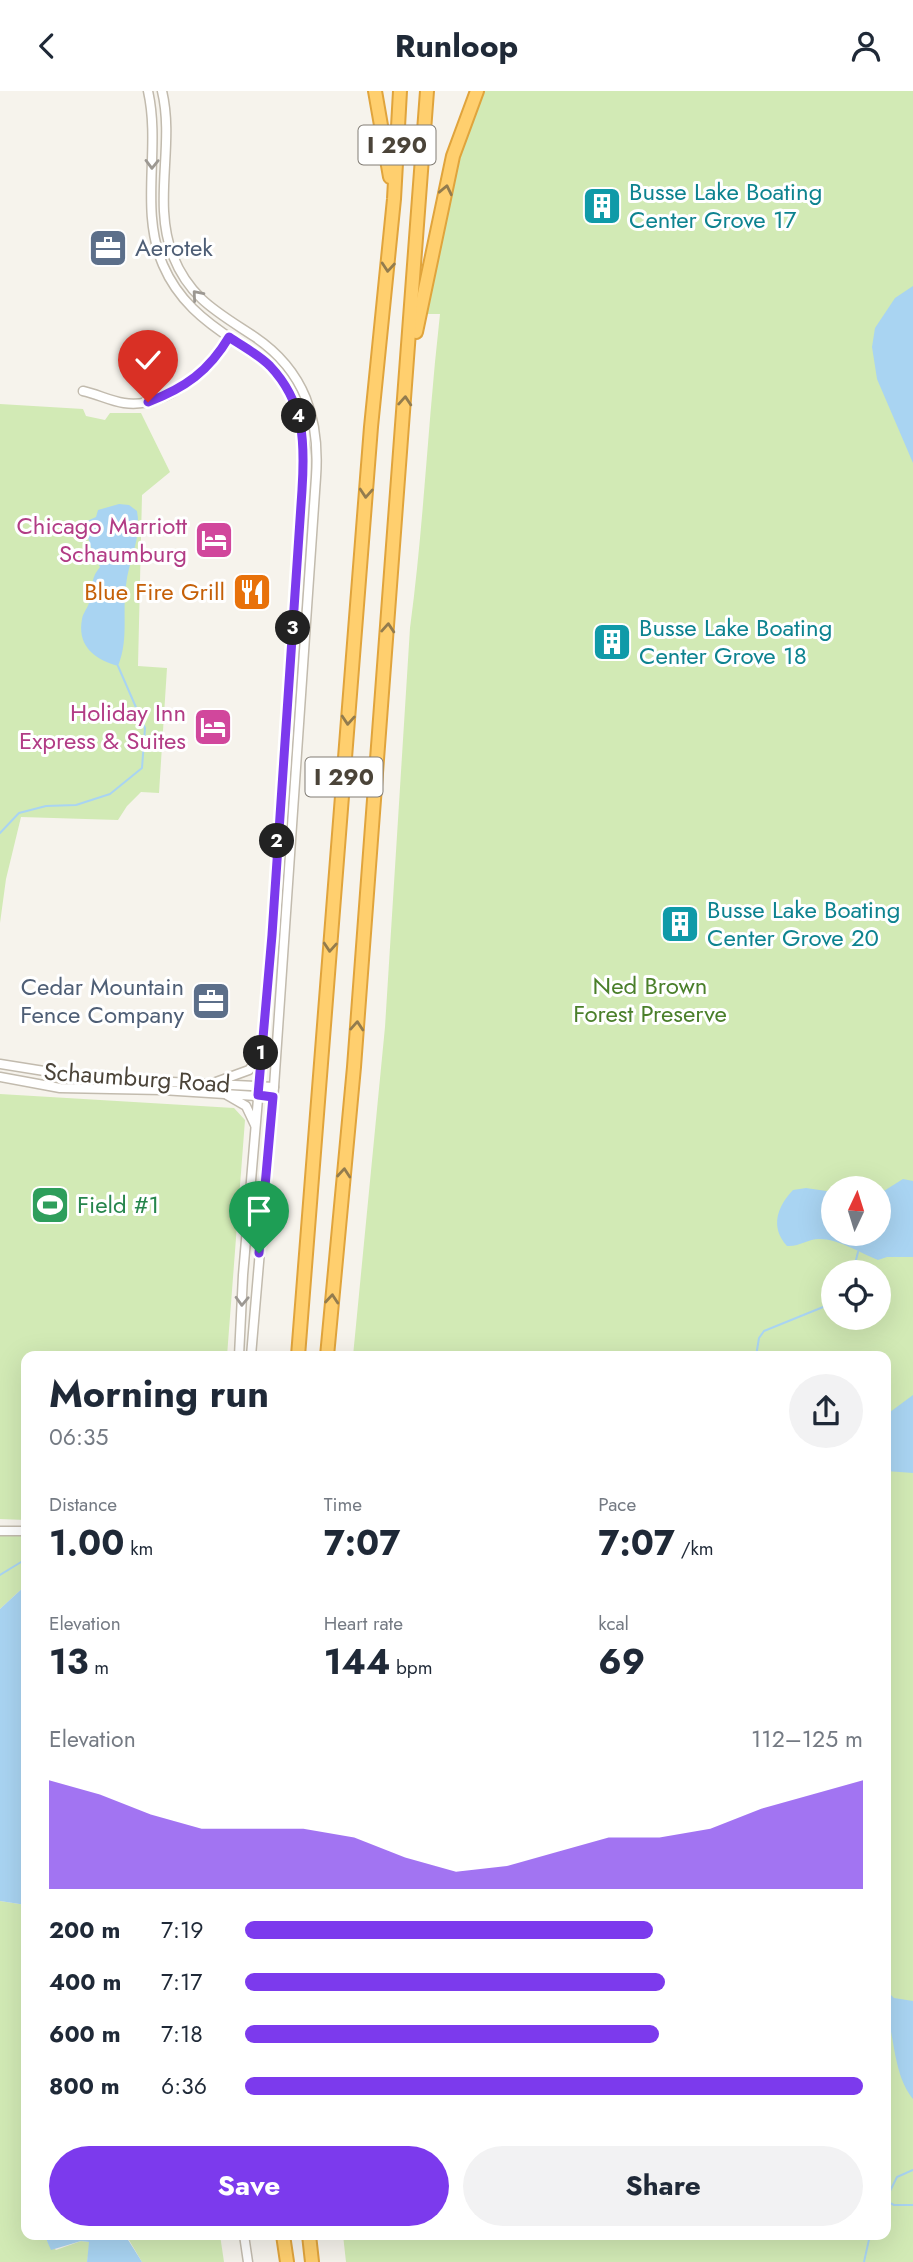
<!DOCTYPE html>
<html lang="en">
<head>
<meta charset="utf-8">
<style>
  body { margin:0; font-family:Jost,sans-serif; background:#f2f2f3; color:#1f2937; height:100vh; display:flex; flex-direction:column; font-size:26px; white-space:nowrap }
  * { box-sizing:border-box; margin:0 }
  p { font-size:23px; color:#747a83 }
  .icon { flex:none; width:38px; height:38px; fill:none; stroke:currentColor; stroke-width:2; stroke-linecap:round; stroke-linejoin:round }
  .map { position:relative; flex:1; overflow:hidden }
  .sheet { position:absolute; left:21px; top:1260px; width:870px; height:889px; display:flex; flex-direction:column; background:#fff; border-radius:14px; box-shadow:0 7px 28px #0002 }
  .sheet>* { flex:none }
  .needle { width:46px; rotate:4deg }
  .controls { position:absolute; left:821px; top:1085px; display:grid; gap:14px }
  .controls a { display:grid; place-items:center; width:70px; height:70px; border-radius:50%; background:#fff; box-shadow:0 7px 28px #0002; font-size:35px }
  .pin { position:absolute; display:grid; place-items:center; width:60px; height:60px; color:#fff; margin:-72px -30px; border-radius:50% 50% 50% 0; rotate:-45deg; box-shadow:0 0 7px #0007 }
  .pin .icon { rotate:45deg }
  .km { position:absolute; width:35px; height:35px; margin:-18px; border-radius:50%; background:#222; color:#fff; font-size:19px; line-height:35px; text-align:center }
  .round { display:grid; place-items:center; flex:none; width:74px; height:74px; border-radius:37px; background:#f2f2f3 }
  .headline { display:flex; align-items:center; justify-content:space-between; height:119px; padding:0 28px }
  h1 { font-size:38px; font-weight:700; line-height:52px }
  .metrics { display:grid; grid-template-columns:repeat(3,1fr); gap:10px; height:119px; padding:7px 28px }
  .metrics div { display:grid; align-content:center }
  .metrics b { font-size:35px; font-weight:700 }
  .metrics small { font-size:19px; font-weight:400 }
  .metrics p { font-size:19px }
  .chart { height:196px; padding:14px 28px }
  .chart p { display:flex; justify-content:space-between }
  .chart svg { width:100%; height:126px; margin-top:7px; fill:#7c3aed; opacity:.7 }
  .cta { display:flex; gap:14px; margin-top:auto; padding:14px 28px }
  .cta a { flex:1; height:80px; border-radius:42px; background:#7c3aed; color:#fff; font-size:28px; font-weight:700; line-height:80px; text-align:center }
  .cta a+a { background:#f2f2f3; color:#1f2937 }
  ul { padding:0 28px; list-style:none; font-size:23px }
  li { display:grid; grid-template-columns:112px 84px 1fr; align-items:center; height:52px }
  li i { height:18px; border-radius:9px; background:#7c3aed }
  header { display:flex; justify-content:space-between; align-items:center; height:91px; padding:0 28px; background:#fff; font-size:32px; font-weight:700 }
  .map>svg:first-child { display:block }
</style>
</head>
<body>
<header><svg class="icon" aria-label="back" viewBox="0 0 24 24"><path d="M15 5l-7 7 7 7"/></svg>Runloop<svg class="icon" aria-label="person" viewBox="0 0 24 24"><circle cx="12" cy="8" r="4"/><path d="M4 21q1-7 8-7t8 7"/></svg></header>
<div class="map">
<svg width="913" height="2171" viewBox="0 0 913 2171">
  <rect width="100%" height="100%" fill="#f6f3ec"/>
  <g fill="#d2eab5" fill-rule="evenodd">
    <path d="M 477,0 L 913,0 L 913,2171 L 346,2171 L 343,2144 L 886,2144 L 886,1265 L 353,1265 L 385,936 L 410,537 C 424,433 428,328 440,223 L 420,223 L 453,65 ZM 833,1097 L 878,1097 L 878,1143 L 833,1143 ZM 833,1181 L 878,1181 L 878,1227 L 833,1227 Z"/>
    <polygon points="0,313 83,318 86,325 105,329 110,322 141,322 170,381 142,404 138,575 167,577 159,702 141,701 127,715 118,729 21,726 6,788 0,832"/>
    <polygon points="0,1003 234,1017 245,1029 227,1265 26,1265 26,1429 0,1428"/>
    <polygon points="26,1444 26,1494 0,1518 0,1445"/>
    <polygon points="0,1810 26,1814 26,2144 47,2144 47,2150 56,2159 81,2150 90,2151 87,2171 0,2171"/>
    <polygon points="126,2144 220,2144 224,2171 142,2171"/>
  </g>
  <g fill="#a9d4f2">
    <polygon points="913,195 913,372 877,288 872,256 875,237 895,207"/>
    <path d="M 119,413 L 129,414 L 137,420 C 142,448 129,467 126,494 C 122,523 129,548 118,575 C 94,568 77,555 82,528 C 83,522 87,518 89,512 C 94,497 89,489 100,476 C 93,462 85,446 87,430 L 96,426 L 98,419 Z"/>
    <path d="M 903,1088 L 913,1090 L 913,1166 L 887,1166 L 878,1169 C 860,1162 839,1148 819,1148 C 808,1148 799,1156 787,1155 C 770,1136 777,1116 793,1099 L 806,1097 L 833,1101 L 833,1143 L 878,1143 L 879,1103 Z"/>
    <polygon points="913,1304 913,1382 886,1380 886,1324"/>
    <polygon points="26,1494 26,1814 0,1810 0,1518"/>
    <path d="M 886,1899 L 894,1907 L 913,1910 L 913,2008 C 896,1987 895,1957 889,1931 L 886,1925 Z"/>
    <polygon points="47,2144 125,2144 142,2171 87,2171 89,2151 81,2150 51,2159 47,2150"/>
  </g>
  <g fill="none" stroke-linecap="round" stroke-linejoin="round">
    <g stroke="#a9d4f2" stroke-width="2">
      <polyline points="0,742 19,722 46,715 76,714 110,703 142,677 145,637 118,575"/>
      <polyline points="853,1181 858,1161"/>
      <polyline points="756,1265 759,1247 764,1240 833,1212"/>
      <polyline points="0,1484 26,1468"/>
      <polyline points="886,2108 897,2086 913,2079"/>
      <polyline points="886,2110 894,2114 913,2114"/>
      <polyline points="864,2171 870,2144"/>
    </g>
    <g stroke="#c2bbae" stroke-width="11">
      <g id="minor">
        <path d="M 148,0 C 161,58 139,118 163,174 C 178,209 204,230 235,250 C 247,258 260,265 270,275 C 291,298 301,327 305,357 L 272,843 L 243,1184 L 239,1265"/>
        <path d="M 162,0 C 175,54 152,112 173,165 C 190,208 219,222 255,246 C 305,280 320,328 316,386 L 274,996 L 251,1265"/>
        <path d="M 83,300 C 97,303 110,310 124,312 C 166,318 209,280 229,246"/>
        <polyline points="0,973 88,987 274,996"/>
        <polyline points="0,986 60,997 162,999 273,1006"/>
        <polyline points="216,991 249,979 260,965"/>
        <polyline points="227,1004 246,1015 255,1034"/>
        <polyline points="0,1440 26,1440"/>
        <polyline points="244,2144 248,2171"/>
      </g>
    </g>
    <g stroke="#e0a43c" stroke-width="16">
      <g id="highway">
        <polyline points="375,0 390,86"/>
        <polyline points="416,241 453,65 477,0"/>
        <polyline points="298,1265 371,336 394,108 400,0"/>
        <polyline points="327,1265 354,976 427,0"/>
        <polyline points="283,2144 287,2171"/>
        <polyline points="309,2144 312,2171"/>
      </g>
    </g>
    <use href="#minor" stroke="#fff" stroke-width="8"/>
    <use href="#highway" stroke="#ffcf6e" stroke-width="12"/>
  </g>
  <defs><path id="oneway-chevron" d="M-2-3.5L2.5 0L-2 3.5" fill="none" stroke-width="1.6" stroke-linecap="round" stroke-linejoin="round" transform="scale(1.75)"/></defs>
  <g stroke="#9c9892">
    <use href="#oneway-chevron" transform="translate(152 73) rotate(91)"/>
    <use href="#oneway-chevron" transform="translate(197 204) rotate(-131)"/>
    <use href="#oneway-chevron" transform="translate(242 1210) rotate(92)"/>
  </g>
  <g stroke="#937c4e">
    <use href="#oneway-chevron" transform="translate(446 99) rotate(-78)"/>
    <use href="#oneway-chevron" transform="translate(388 176) rotate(95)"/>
    <use href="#oneway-chevron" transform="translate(405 310) rotate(-86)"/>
    <use href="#oneway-chevron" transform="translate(366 402) rotate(94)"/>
    <use href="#oneway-chevron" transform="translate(388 537) rotate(-86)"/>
    <use href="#oneway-chevron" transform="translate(348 629) rotate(94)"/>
    <use href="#oneway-chevron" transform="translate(330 856) rotate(94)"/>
    <use href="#oneway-chevron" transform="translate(357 935) rotate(-86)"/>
    <use href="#oneway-chevron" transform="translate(344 1082) rotate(-85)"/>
    <use href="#oneway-chevron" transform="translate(332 1208) rotate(-85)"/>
  </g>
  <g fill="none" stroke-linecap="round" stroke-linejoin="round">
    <g stroke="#fff" stroke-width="14">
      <path id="route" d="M 148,311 C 185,297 209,280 229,246 C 242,255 258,263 270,275 C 305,312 305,352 302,399 L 272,844 L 258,1004 L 273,1006 L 259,1162"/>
    </g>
    <use href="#route" stroke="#7c3aed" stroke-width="9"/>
  </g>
  <defs>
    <g id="building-square" transform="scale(2.0125)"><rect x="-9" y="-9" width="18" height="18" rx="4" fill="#0f9aa8" stroke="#fff"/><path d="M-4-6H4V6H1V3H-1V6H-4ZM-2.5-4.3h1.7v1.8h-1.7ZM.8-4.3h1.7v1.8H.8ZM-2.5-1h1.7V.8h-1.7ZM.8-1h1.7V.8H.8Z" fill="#fff"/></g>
    <g id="office-square" transform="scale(2.0125)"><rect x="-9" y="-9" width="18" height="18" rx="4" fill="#5c6f8a" stroke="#fff"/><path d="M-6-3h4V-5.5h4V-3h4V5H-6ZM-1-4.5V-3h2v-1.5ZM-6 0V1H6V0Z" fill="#fff"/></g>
    <g id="hotel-square" transform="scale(2.0125)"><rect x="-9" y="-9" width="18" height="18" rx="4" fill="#d1479c" stroke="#fff"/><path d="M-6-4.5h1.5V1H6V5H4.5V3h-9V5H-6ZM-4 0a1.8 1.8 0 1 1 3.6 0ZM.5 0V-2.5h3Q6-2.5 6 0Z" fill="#fff"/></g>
    <g id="restaurant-square" transform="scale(2.0125)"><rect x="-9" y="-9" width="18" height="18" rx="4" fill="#e8710a" stroke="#fff"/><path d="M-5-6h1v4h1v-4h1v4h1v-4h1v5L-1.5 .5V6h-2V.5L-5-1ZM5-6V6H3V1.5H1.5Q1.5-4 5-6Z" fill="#fff"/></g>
    <g id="stadium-square" transform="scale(2.0125)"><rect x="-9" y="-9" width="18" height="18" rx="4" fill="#2e9e5b" stroke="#fff"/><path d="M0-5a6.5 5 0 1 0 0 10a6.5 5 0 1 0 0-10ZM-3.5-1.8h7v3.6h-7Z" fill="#fff"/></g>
  </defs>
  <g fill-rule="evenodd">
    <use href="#building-square" x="602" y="115"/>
    <use href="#office-square" x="108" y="157"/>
    <use href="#hotel-square" x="214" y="449"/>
    <use href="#restaurant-square" x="252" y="501"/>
    <use href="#building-square" x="612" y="551"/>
    <use href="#hotel-square" x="213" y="636"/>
    <use href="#building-square" x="680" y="833"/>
    <use href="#office-square" x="211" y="910"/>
    <use href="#stadium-square" x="50" y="1114"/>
  </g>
  <g text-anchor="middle" stroke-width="6" stroke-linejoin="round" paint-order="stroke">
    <g fill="#fff" stroke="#817c74" stroke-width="2">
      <rect x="358.5" y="34.5" width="77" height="39" rx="5"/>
      <rect x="305.5" y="666.5" width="77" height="39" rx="5"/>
    </g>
    <g font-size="23" font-weight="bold" fill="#4b4439">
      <text x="397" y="62">I 290</text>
      <text x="344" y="694">I 290</text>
    </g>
    <g font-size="24" fill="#0d838f" stroke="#fff" text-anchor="start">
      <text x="629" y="109">Busse Lake Boating<tspan x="629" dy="28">Center Grove 17</tspan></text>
      <text x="639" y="545">Busse Lake Boating<tspan x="639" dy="28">Center Grove 18</tspan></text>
      <text x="707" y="827">Busse Lake Boating<tspan x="707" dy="28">Center Grove 20</tspan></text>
    </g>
    <g font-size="24" fill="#4e5e75" stroke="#fff" text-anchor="start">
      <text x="135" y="165">Aerotek</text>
      <text x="184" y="904" text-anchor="end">Cedar Mountain<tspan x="184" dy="28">Fence Company</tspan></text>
    </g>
    <g font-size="24" fill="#b23c85" stroke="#fff" text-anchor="end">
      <text x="187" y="443">Chicago Marriott<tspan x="187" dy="28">Schaumburg</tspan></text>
      <text x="186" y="630">Holiday Inn<tspan x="186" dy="28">Express &amp; Suites</tspan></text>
    </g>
    <g font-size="24" fill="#c56008" stroke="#fff" text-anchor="end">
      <text x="225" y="509">Blue Fire Grill</text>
    </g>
    <g font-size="24" fill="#4a7f2a" stroke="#fff">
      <text x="650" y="903">Ned Brown<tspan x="650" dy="28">Forest Preserve</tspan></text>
    </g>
    <g font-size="24" fill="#4b4439" stroke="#fff">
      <text transform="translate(137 987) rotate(4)" y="8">Schaumburg Road</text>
    </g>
    <g font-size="24" fill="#27864d" stroke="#fff" text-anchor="start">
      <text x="77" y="1122">Field #1</text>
    </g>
  </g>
</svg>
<div class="controls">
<a><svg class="needle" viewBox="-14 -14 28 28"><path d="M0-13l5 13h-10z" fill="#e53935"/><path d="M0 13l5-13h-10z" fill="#747a83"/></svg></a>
<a><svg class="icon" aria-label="locate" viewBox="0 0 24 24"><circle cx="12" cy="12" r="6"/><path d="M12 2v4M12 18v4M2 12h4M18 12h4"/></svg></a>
</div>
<div class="pin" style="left:259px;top:1162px;background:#1e9e55"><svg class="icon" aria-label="arrive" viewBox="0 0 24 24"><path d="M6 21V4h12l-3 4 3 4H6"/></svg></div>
<div class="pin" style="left:148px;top:311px;background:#d93025"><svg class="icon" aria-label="check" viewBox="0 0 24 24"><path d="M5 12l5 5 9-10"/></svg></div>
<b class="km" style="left:261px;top:962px">1</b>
<b class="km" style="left:277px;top:750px">2</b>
<b class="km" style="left:293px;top:537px">3</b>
<b class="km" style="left:299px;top:325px">4</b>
<section class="sheet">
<div class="headline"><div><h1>Morning run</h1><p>06:35</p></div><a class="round"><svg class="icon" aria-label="share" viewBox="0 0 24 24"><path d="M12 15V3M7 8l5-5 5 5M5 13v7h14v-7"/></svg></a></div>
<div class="metrics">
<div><p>Distance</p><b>1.00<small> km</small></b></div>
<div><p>Time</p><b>7:07</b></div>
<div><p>Pace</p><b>7:07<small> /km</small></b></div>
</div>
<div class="metrics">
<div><p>Elevation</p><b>13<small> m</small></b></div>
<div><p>Heart rate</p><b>144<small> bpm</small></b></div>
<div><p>kcal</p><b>69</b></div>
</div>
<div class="chart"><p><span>Elevation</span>112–125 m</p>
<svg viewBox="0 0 160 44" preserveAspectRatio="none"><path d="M0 44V6L10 11L20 18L30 23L40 23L50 23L60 26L70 33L80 38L90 36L100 31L110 26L120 26L130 23L140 16L150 11L160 6V44z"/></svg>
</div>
<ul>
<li><b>200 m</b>7:19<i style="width:66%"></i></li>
<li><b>400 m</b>7:17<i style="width:68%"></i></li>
<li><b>600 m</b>7:18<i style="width:67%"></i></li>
<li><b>800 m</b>6:36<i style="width:100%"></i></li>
</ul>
<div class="cta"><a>Save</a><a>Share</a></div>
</section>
</div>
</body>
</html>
